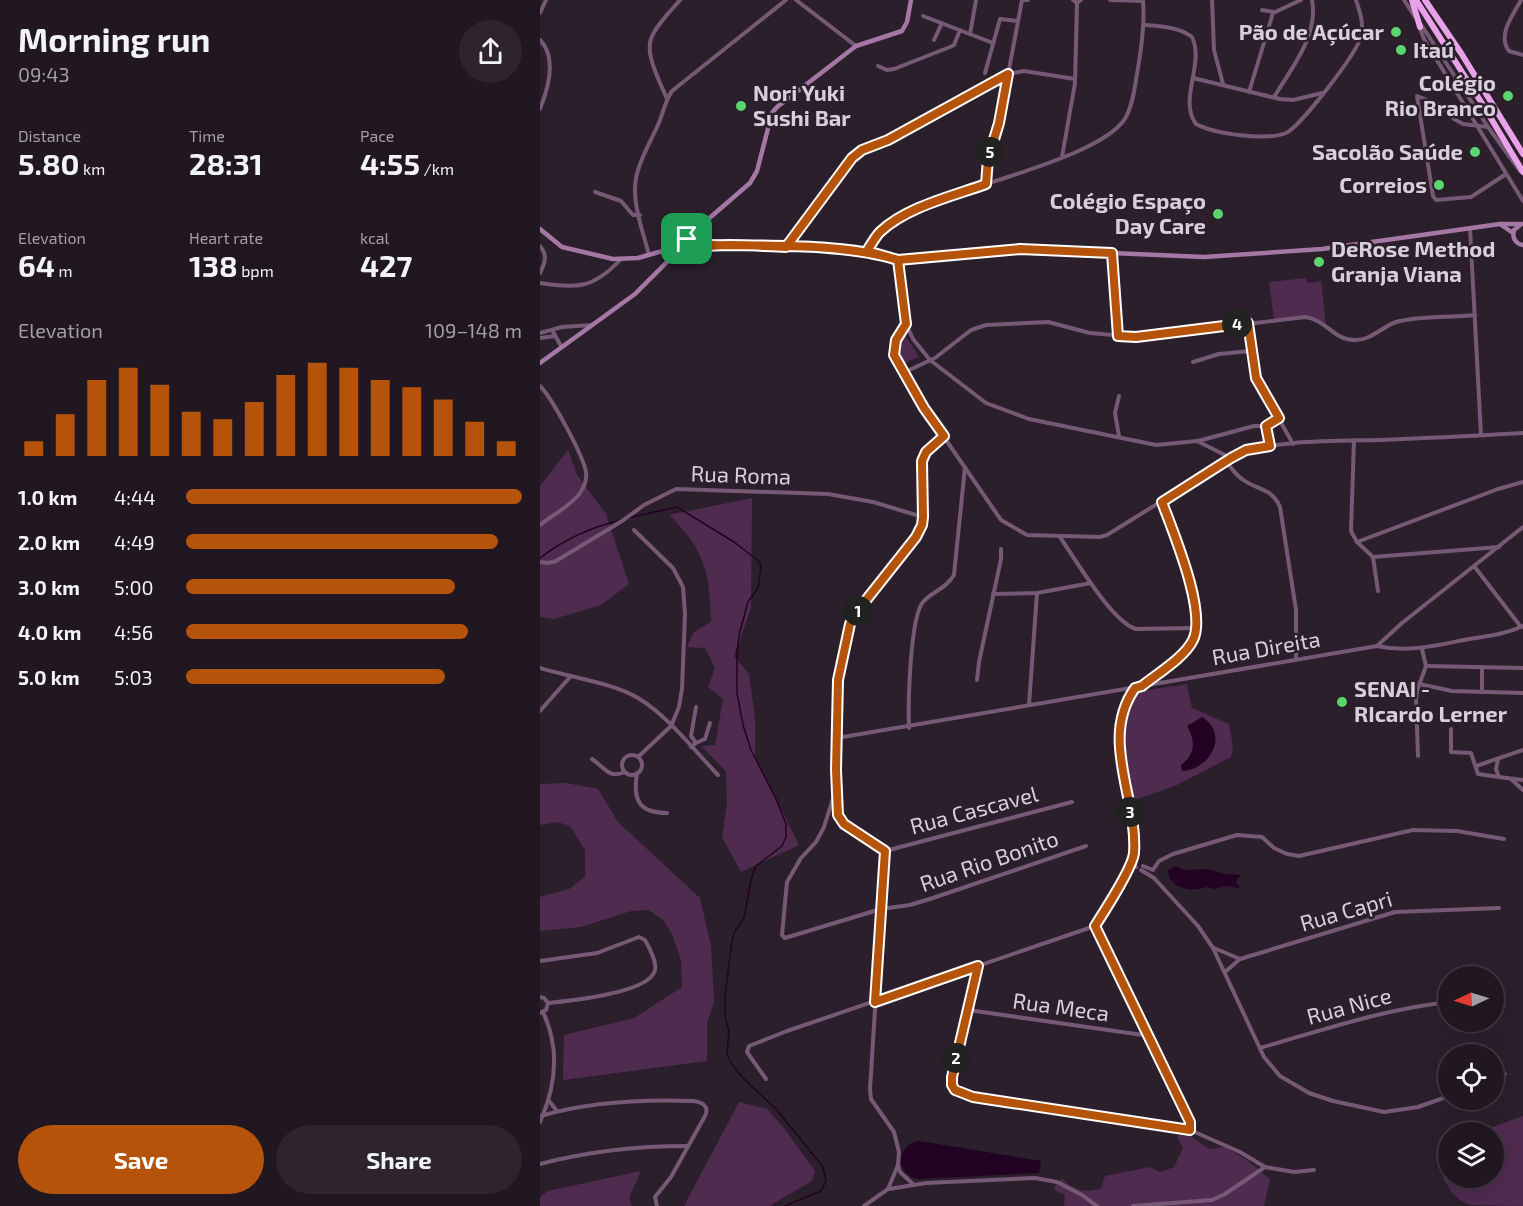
<!DOCTYPE html>
<html lang="en">
<head>
<meta charset="utf-8">
<style>
  body { margin:0; font-family:"Exo 2",sans-serif; background:#2d242d; color:#f1f3f6; height:100vh; display:flex; flex-direction:column; font-size:22px; white-space:nowrap }
  * { box-sizing:border-box; margin:0 }
  p { font-size:20px; color:#a29fa5 }
  .icon { flex:none; width:33px; height:33px; fill:none; stroke:currentColor; stroke-width:2; stroke-linecap:round; stroke-linejoin:round }
  .map { position:relative; flex:1; overflow:hidden }
  .side { display:flex; flex-direction:column; background:#201720; width:540px }
  .side>* { flex:none }
  .needle { width:39px; rotate:266deg }
  .buttons { position:absolute; left:898px; top:966px; display:grid; gap:12px }
  .buttons a { display:grid; place-items:center; width:66px; height:66px; border-radius:50%; background:#201720; box-shadow:0 6px 24px #0002,0 0 0 2px #3d363e; font-size:30px }
  .pin { position:absolute; display:grid; place-items:center; width:51px; height:51px; color:#fff; margin:-26px; border-radius:12px; box-shadow:0 3px 9px #0006 }
  .km { position:absolute; width:30px; height:30px; margin:-15px; border-radius:50%; background:#222; color:#fff; font-size:16px; line-height:30px; text-align:center }
  .round { display:grid; place-items:center; flex:none; width:63px; height:63px; border-radius:32px; background:#2d242d }
  .overview { display:flex; align-items:center; justify-content:space-between; height:102px; padding:0 18px }
  h1 { font-size:33px; font-weight:700; line-height:45px }
  .metrics { display:grid; grid-template-columns:repeat(3,1fr); gap:9px; height:102px; padding:6px 18px }
  .metrics div { display:grid; align-content:center }
  .metrics b { font-size:30px; font-weight:700 }
  .metrics small { font-size:16px; font-weight:400 }
  .metrics p { font-size:16px }
  .chart { height:168px; padding:12px 18px }
  .chart p { display:flex; justify-content:space-between }
  .chart svg { width:100%; height:108px; margin-top:6px; stroke:#b45309; stroke-width:6 }
  .cta { display:flex; gap:12px; margin-top:auto; padding:12px 18px }
  .cta a { flex:1; height:69px; border-radius:36px; background:#b45309; color:#fff; font-size:24px; font-weight:700; line-height:69px; text-align:center }
  .cta a+a { background:#2d242d; color:#f1f3f6 }
  ul { padding:0 18px; list-style:none; font-size:20px }
  li { display:grid; grid-template-columns:96px 72px 1fr; align-items:center; height:45px }
  li i { height:15px; border-radius:8px; background:#b45309 }
  main { display:flex; flex:1; min-height:0 }
  .map>svg:first-child { display:block }
</style>
</head>
<body>
<main>
<section class="side">
<div class="overview"><div><h1>Morning run</h1><p>09:43</p></div><a class="round"><svg class="icon" aria-label="share" viewBox="0 0 24 24"><path d="M12 15V3M7 8l5-5 5 5M5 13v7h14v-7"/></svg></a></div>
<div class="metrics">
<div><p>Distance</p><b>5.80<small> km</small></b></div>
<div><p>Time</p><b>28:31</b></div>
<div><p>Pace</p><b>4:55<small> /km</small></b></div>
</div>
<div class="metrics">
<div><p>Elevation</p><b>64<small> m</small></b></div>
<div><p>Heart rate</p><b>138<small> bpm</small></b></div>
<div><p>kcal</p><b>427</b></div>
</div>
<div class="chart"><p><span>Elevation</span>109–148 m</p>
<svg viewBox="0 0 160 44" preserveAspectRatio="none"><path d="M5 44V38M15 44V27M25 44V13M35 44V8M45 44V15M55 44V26M65 44V29M75 44V22M85 44V11M95 44V6M105 44V8M115 44V13M125 44V16M135 44V21M145 44V30M155 44V38"/></svg>
</div>
<ul>
<li><b>1.0 km</b>4:44<i style="width:100%"></i></li>
<li><b>2.0 km</b>4:49<i style="width:93%"></i></li>
<li><b>3.0 km</b>5:00<i style="width:80%"></i></li>
<li><b>4.0 km</b>4:56<i style="width:84%"></i></li>
<li><b>5.0 km</b>5:03<i style="width:77%"></i></li>
</ul>
<div class="cta"><a>Save</a><a>Share</a></div>
</section>
<div class="map">
<svg width="983" height="1206" viewBox="0 0 983 1206">
  <rect width="100%" height="100%" fill="#2b1f2b"/>
  <g fill="#502b50">
    <polygon points="766,278 767,283 781,281 786,326 770,316 734,319 729,282"/>
    <path d="M 363,332 L 379,357 L 370,360 L 362,367 C 355,353 355,345 363,332 Z"/>
    <polygon points="28,450 37,475 66,514 89,584 61,605 14,619 0,617 0,486"/>
    <path d="M 212,498 L 211,608 L 194,656 L 209,674 L 215,718 L 215,757 L 259,845 L 201,872 L 182,837 L 187,804 L 186,771 L 161,746 L 175,745 L 183,699 L 168,687 L 175,668 L 165,648 L 147,647 L 154,632 L 171,622 C 170,574 165,549 129,515 Z"/>
    <path d="M 647,684 L 652,708 L 689,724 L 693,747 L 691,757 L 637,785 L 590,802 L 585,765 L 587,763 C 586,745 579,706 596,695 C 607,688 634,687 647,684 Z"/>
    <polygon points="26,783 58,789 78,822 160,898 171,946 174,1002 167,1023 167,1061 23,1080 24,1035 94,1018 142,987 141,960 132,934 123,920 109,910 91,911 41,927 0,931 0,897 29,889 45,877 45,850 30,826 17,822 0,825 0,784"/>
    <polygon points="199,1102 227,1109 244,1128 275,1171 272,1181 229,1206 144,1206"/>
    <polygon points="983,1116 983,1206 931,1205 921,1201 912,1193 903,1178 905,1165 909,1161 909,1178 954,1178 954,1132 944,1132 950,1128"/>
    <path d="M 645,1132 L 669,1149 L 685,1147 L 707,1160 L 730,1179 L 724,1206 L 524,1206 L 525,1195 L 514,1190 L 516,1185 L 522,1179 C 533,1190 547,1194 561,1188 L 565,1176 L 610,1167 L 620,1172 L 634,1167 L 643,1148 L 637,1137 Z"/>
    <polygon points="101,1171 89,1198 92,1206 0,1206 0,1197 8,1191"/>
  </g>
  <g fill="#220323">
    <path d="M 662,717 C 690,734 670,770 642,771 L 641,765 C 655,755 656,741 647,726 Z"/>
    <path d="M 635,866 L 644,870 L 666,869 L 685,874 L 702,875 L 697,879 L 696,882 L 700,888 L 685,886 L 674,889 L 666,887 C 652,893 628,888 628,870 Z"/>
    <path d="M 379,1141 L 501,1161 L 499,1173 L 379,1179 C 375,1178 369,1177 366,1173 C 355,1161 363,1143 379,1141 Z"/>
  </g>
  <g fill="none" stroke-linecap="round" stroke-linejoin="round">
    <g stroke="#220323" stroke-width="1.5">
      <polyline points="88,518 137,507 194,542 220,562 221,568 218,588 208,602 199,635 197,653 197,693 203,725 211,750 236,799 246,824 246,837 242,846 216,866 211,880 204,918 195,931 192,941 185,995 185,1016 189,1031 187,1054 191,1063 202,1077 237,1110 283,1167 286,1181 281,1191 245,1206"/>
      <path d="M 0,558 C 23,540 52,527 81,520"/>
    </g>
    <g stroke="#755975" stroke-width="4">
      <polyline points="256,0 316,46"/>
      <polyline points="482,0 488,0"/>
      <polyline points="533,0 537,3 541,0"/>
      <polyline points="570,0 603,1"/>
      <polyline points="672,0 674,50 683,84"/>
      <polyline points="864,0 875,17"/>
      <path d="M 981,0 C 973,15 957,35 969,51 L 983,55"/>
      <polyline points="722,10 733,12"/>
      <polyline points="0,13 6,0"/>
      <polyline points="383,16 453,43"/>
      <polyline points="880,23 948,127"/>
      <path d="M 604,25 C 619,26 639,27 652,37 C 665,64 638,99 656,124 C 675,134 726,141 746,133 C 760,127 818,52 821,36 C 824,24 820,12 816,0"/>
      <polyline points="879,26 884,39 983,201"/>
      <polyline points="430,34 436,0"/>
      <path d="M 0,40 C 17,57 8,89 0,109"/>
      <polyline points="394,40 402,23"/>
      <polyline points="338,66 347,70 354,69 410,47 414,45 420,30"/>
      <polyline points="445,73 460,19 478,21"/>
      <polyline points="653,78 740,99 753,100 782,93"/>
      <polyline points="709,92 733,13 761,0"/>
      <path d="M 734,97 C 751,69 779,35 772,0"/>
      <path d="M 127,99 C 121,84 105,55 111,39 C 116,25 130,12 140,0"/>
      <polyline points="522,157 535,83 537,3"/>
      <polyline points="966,174 931,197 896,200 893,196 877,96 900,105 914,119 923,124 948,127 980,171"/>
      <polyline points="446,184 446,169 459,123 482,0"/>
      <polyline points="55,192 81,201 93,215 100,215"/>
      <polyline points="930,228 941,435"/>
      <path d="M 0,246 C 8,255 5,263 0,273"/>
      <polyline points="246,247 312,157 322,150 348,140 468,74 484,71 535,79"/>
      <path d="M 327,251 C 343,226 357,220 383,207 C 427,185 564,157 586,117 C 594,102 595,84 598,68 C 602,45 605,23 603,0"/>
      <polyline points="572,253 577,336"/>
      <path d="M 109,255 C 104,235 95,212 95,191 C 94,169 109,145 118,125 C 123,114 125,101 132,91 L 246,0"/>
      <polyline points="358,260 366,324 373,339 390,360 446,403 489,419 616,445 657,441 691,458"/>
      <path d="M 0,283 C 37,289 54,288 80,260"/>
      <polyline points="708,323 716,378 753,444"/>
      <path d="M 366,324 L 356,340 L 354,350 L 358,363 L 384,408 L 461,520 L 487,535 L 560,537 L 567,535 L 691,458 C 727,439 798,441 840,440 C 888,438 935,436 983,433"/>
      <polyline points="12,330 21,346"/>
      <polyline points="0,333 22,327 52,325"/>
      <polyline points="0,338 15,336"/>
      <polyline points="653,362 679,354 711,351"/>
      <path d="M 363,373 L 395,358 L 431,330 L 446,325 L 508,322 L 550,333 L 596,337 L 765,317 C 785,319 794,340 814,340 C 830,341 842,327 856,322 C 881,315 910,318 935,315"/>
      <path d="M 0,386 C 12,398 43,455 46,472 C 47,479 44,487 40,493 C 31,506 12,515 0,525"/>
      <polyline points="579,396 575,413 579,436"/>
      <polyline points="814,440 811,531 817,542 833,557 959,547"/>
      <polyline points="658,441 714,426 726,426"/>
      <polyline points="730,446 726,426 739,418"/>
      <path d="M 686,461 C 691,468 695,474 702,479 C 718,491 731,487 740,507 L 756,610 L 756,660"/>
      <polyline points="94,530 133,568 143,587 145,614 142,689 139,707 131,726 98,757"/>
      <path d="M 520,537 C 535,559 572,622 596,629 L 656,628"/>
      <polyline points="817,542 958,489 983,482"/>
      <polyline points="833,557 838,591"/>
      <polyline points="0,562 8,563 16,561 82,521 104,505 136,489 288,494 333,502 383,517"/>
      <polyline points="934,566 981,627"/>
      <polyline points="453,594 497,593 551,583"/>
      <polyline points="837,646 862,623 983,527"/>
      <polyline points="886,666 983,668"/>
      <polyline points="942,667 942,692"/>
      <path d="M 0,668 C 28,677 74,683 98,698 C 127,715 154,750 178,775"/>
      <polyline points="437,680 439,662 461,559 461,549"/>
      <polyline points="879,684 912,691 983,693"/>
      <path d="M 603,686 C 617,674 646,657 654,640 C 667,611 633,532 622,502"/>
      <polyline points="489,705 497,593"/>
      <polyline points="0,711 30,677"/>
      <path d="M 369,728 C 368,705 370,617 383,602 C 392,591 405,590 414,575 L 425,467"/>
      <polyline points="911,729 911,752 931,753 938,774 959,777"/>
      <path d="M 297,738 L 837,646 C 868,653 898,645 929,639 C 947,636 966,634 983,626"/>
      <polyline points="156,743 165,739 170,723"/>
      <polyline points="151,747 156,743 151,736 156,707"/>
      <circle cx="92" cy="765" r="10"/>
      <polyline points="878,756 876,700 877,691 886,666 882,649"/>
      <path d="M 52,759 C 65,768 69,779 85,772"/>
      <polyline points="958,759 956,769 959,777 983,780"/>
      <polyline points="936,766 983,750"/>
      <path d="M 97,773 C 93,798 97,813 127,813"/>
      <polyline points="972,780 983,790"/>
      <polyline points="295,792 284,827 276,842 261,858 247,882 242,935 245,938 341,909 370,905 393,898 546,846"/>
      <polyline points="345,851 532,802"/>
      <polyline points="591,863 596,867"/>
      <polyline points="603,866 613,870 619,861 633,854 697,835 722,837 734,848 747,854 759,856 873,830 917,831 964,839"/>
      <polyline points="601,870 614,878 658,926 673,948 724,1057 740,1076 769,1093 793,1101 844,1112 878,1107 909,1096"/>
      <path d="M 555,926 C 564,912 593,867 594,854 C 599,799 558,739 594,689"/>
      <polyline points="555,926 650,1122 650,1130"/>
      <polyline points="674,948 700,959"/>
      <path d="M 0,961 L 57,953 L 99,937 L 105,940 C 109,947 117,961 115,970 C 110,993 28,1001 8,1003"/>
      <polyline points="438,966 412,1077 412,1085 415,1090 433,1097 460,1102 650,1130 700,1152 725,1167 685,1194 672,1200 593,1206"/>
      <polyline points="685,972 700,959 855,912 959,908"/>
      <polyline points="0,997 4,998 8,1003 6,1010 0,1013"/>
      <polyline points="428,1010 610,1036"/>
      <path d="M 720,1048 C 783,1030 844,1009 909,1002"/>
      <polyline points="226,1079 207,1052 209,1046 247,1031 555,926"/>
      <polyline points="954,1079 965,1074"/>
      <polyline points="9,1101 17,1111"/>
      <path d="M 0,1116 C 49,1102 102,1099 153,1101 C 162,1102 170,1106 165,1116 L 131,1177 L 115,1197 L 117,1206"/>
      <path d="M 0,1122 C 16,1086 20,1048 3,1012"/>
      <path d="M 0,1164 C 49,1151 97,1146 148,1146"/>
      <polyline points="358,1165 360,1172 373,1184"/>
      <polyline points="725,1167 754,1172 774,1170"/>
      <polyline points="349,1189 386,1183 495,1178 517,1182 542,1195 557,1206"/>
      <polyline points="324,1206 348,1189 358,1165 359,1152 354,1132 331,1099 330,1089 345,851 305,824 298,815 296,770 299,680 310,624 319,609 376,537 382,525 383,517 383,461 386,452 404,437"/>
    </g>
    <g stroke="#a477a4" stroke-width="4.5">
      <polyline points="960,224 973,233"/>
      <path d="M 980,225 L 974,230 C 972,237 975,244 983,245"/>
      <polyline points="0,229 22,247 73,259 98,258 140,246 158,245 327,251 358,260 480,249 664,257 782,249 960,224 982,224"/>
      <polyline points="136,247 210,183 217,171 232,113 237,107 316,46 362,31 367,22 371,0"/>
      <polyline points="0,363 95,294 137,252 164,247"/>
    </g>
    <g stroke="#e8a2e8" stroke-width="6">
      <polyline points="872,0 880,27"/>
      <polyline points="876,0 943,105 983,172"/>
      <polyline points="885,0 921,53 983,154"/>
    </g>
  </g>
  <g fill="none" stroke-linecap="round" stroke-linejoin="round">
    <g stroke="#fff" stroke-width="12">
      <path id="route" d="M 147,239 L 144,246 L 171,245 C 228,246 304,243 358,260 L 366,324 L 356,340 L 354,355 L 384,408 L 404,436 L 386,452 L 382,461 L 383,517 L 382,525 L 376,537 L 319,609 L 310,624 L 298,680 L 296,770 L 298,815 L 304,824 L 345,851 L 335,1002 L 438,966 L 412,1077 L 412,1085 L 415,1090 L 433,1097 L 650,1130 L 650,1122 L 555,926 C 564,912 593,867 594,853 C 598,798 559,739 595,688 L 602,686 C 617,674 645,657 653,640 C 667,612 633,532 622,502 L 691,458 L 706,450 L 730,446 L 726,426 L 739,418 L 716,378 L 708,323 L 596,337 L 578,336 L 572,253 L 480,249 L 358,260 L 327,251 C 331,245 335,237 340,232 C 366,207 413,196 446,184 L 448,159 L 459,123 L 468,74 L 348,140 L 322,150 L 312,158 L 246,247 C 210,246 172,241 137,252 L 136,247 L 147,239"/>
    </g>
    <use href="#route" stroke="#b45309" stroke-width="8"/>
  </g>
  <g fill="#5bd56e" stroke="#2b1f2b" stroke-width="2">
    <circle cx="856" cy="32" r="6"/>
    <circle cx="861" cy="50" r="6"/>
    <circle cx="968" cy="96" r="6"/>
    <circle cx="201" cy="106" r="6"/>
    <circle cx="935" cy="152" r="6"/>
    <circle cx="899" cy="185" r="6"/>
    <circle cx="678" cy="214" r="6"/>
    <circle cx="779" cy="262" r="6"/>
    <circle cx="802" cy="702" r="6"/>
  </g>
  <g text-anchor="middle" stroke-width="5" stroke-linejoin="round" paint-order="stroke">
    <g font-size="22" font-weight="bold" fill="#d8cfd8" stroke="#2b1f2b" text-anchor="end">
      <text x="844" y="40">Pão de Açúcar</text>
      <text x="873" y="58" text-anchor="start">Itaú</text>
      <text x="956" y="91">Colégio<tspan x="956" dy="25">Rio Branco</tspan></text>
      <text x="213" y="101" text-anchor="start">Nori Yuki<tspan x="213" dy="25">Sushi Bar</tspan></text>
      <text x="923" y="160">Sacolão Saúde</text>
      <text x="887" y="193">Correios</text>
      <text x="666" y="209">Colégio Espaço<tspan x="666" dy="25">Day Care</tspan></text>
      <text x="791" y="257" text-anchor="start">DeRose Method<tspan x="791" dy="25">Granja Viana</tspan></text>
      <text x="814" y="697" text-anchor="start">SENAI -<tspan x="814" dy="25">RIcardo Lerner</tspan></text>
    </g>
    <g font-size="22" fill="#d8cfd8" stroke="#2b1f2b">
      <text transform="translate(201 475) rotate(2)" y="8">Rua Roma</text>
      <text transform="translate(726 648) rotate(-10)" y="8">Rua Direita</text>
      <text transform="translate(434 810) rotate(-15)" y="8">Rua Cascavel</text>
      <text transform="translate(449 861) rotate(-19)" y="8">Rua Rio Bonito</text>
      <text transform="translate(806 911) rotate(-16)" y="8">Rua Capri</text>
      <text transform="translate(809 1006) rotate(-15)" y="8">Rua Nice</text>
      <text transform="translate(521 1007) rotate(8)" y="8">Rua Meca</text>
    </g>
  </g>
</svg>
<div class="buttons">
<a><svg class="needle" viewBox="-14 -14 28 28"><path d="M0-13l5 13h-10z" fill="#e53935"/><path d="M0 13l5-13h-10z" fill="#a29fa5"/></svg></a>
<a><svg class="icon" aria-label="locate" viewBox="0 0 24 24"><circle cx="12" cy="12" r="6"/><path d="M12 2v4M12 18v4M2 12h4M18 12h4"/></svg></a>
<a><svg class="icon" aria-label="layers" viewBox="0 0 24 24"><path d="M12 4l9 5-9 5-9-5zM3 14l9 5 9-5"/></svg></a>
</div>
<div class="pin" style="left:147px;top:239px;background:#1e9e55"><svg class="icon" aria-label="arrive" viewBox="0 0 24 24"><path d="M6 21V4h12l-3 4 3 4H6"/></svg></div>
<b class="km" style="left:318px;top:611px">1</b>
<b class="km" style="left:416px;top:1058px">2</b>
<b class="km" style="left:590px;top:812px">3</b>
<b class="km" style="left:697px;top:324px">4</b>
<b class="km" style="left:450px;top:152px">5</b>
</div>
</main>
</body>
</html>
